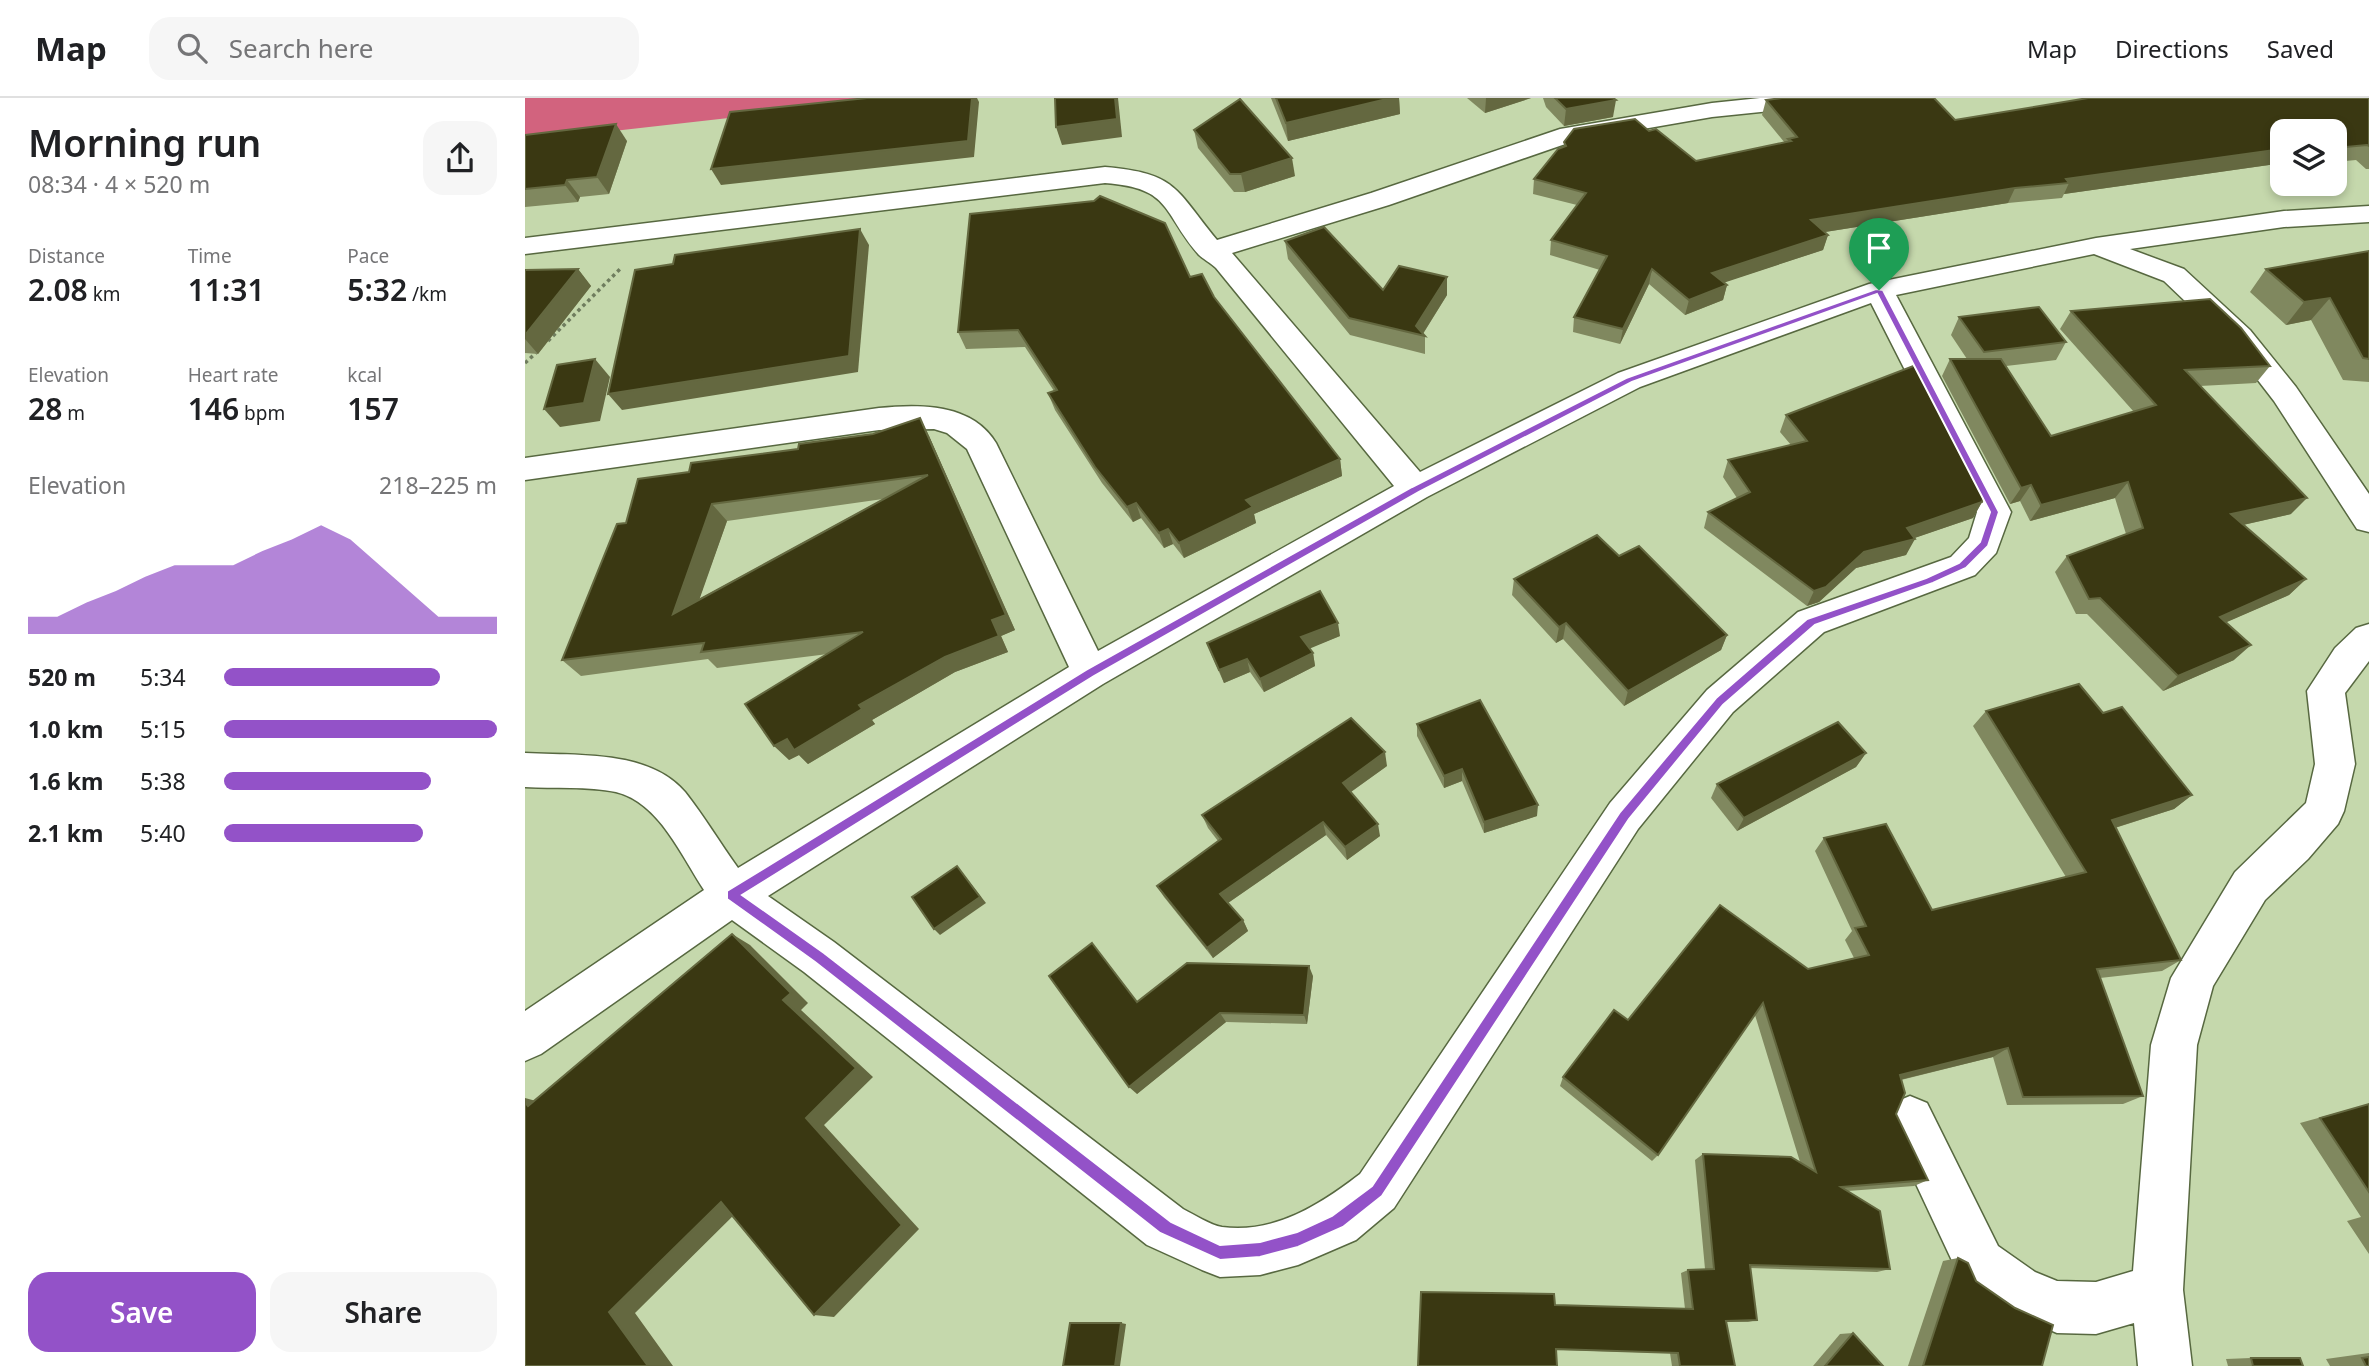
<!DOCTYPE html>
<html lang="en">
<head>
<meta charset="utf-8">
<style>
  body { margin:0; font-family:"Noto Sans",sans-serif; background:#f6f6f6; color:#202124; height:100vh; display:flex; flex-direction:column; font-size:26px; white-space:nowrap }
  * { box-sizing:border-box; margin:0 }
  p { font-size:23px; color:#757577 }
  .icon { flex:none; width:38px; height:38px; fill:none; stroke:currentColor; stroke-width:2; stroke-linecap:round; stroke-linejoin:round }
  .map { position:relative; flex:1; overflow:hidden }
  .side { display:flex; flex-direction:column; background:#fff; width:525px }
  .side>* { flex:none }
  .fabs { position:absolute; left:1745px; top:21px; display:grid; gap:14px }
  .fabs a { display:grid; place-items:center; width:77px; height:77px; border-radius:14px; background:#fff; box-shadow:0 4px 10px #0003; font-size:35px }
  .pin { position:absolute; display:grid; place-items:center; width:60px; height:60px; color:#fff; margin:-72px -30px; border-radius:50% 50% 50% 0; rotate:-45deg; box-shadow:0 0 7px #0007 }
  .pin .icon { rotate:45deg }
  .round { display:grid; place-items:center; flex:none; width:74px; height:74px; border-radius:21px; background:#f6f6f6 }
  .headline { display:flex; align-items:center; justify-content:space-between; height:119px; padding:0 28px }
  h1 { font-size:38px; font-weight:600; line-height:52px }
  .figures { display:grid; grid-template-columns:repeat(3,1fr); gap:10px; height:119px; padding:7px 28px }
  .figures div { display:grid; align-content:center }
  .figures b { font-size:30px; font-weight:600 }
  .figures small { font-size:19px; font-weight:400 }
  .figures p { font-size:19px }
  .chart { height:196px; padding:14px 28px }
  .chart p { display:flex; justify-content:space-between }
  .chart svg { width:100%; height:126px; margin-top:7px; fill:#9352c8; opacity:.7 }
  .button { display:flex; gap:14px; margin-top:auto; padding:14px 28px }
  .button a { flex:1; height:80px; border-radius:21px; background:#9352c8; color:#fff; font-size:28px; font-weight:600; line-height:80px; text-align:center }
  .button a+a { background:#f6f6f6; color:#202124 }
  ul { padding:0 28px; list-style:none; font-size:23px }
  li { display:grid; grid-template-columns:112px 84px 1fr; align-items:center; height:52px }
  li i { height:18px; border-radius:9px; background:#9352c8 }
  header { display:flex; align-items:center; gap:42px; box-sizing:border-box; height:98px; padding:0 35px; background:#fff; border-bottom:2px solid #e0e0e0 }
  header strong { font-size:33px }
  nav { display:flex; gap:38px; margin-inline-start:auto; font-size:24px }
  .search { width:490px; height:63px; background:#f6f6f6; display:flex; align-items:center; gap:18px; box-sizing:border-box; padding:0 24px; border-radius:21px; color:#757577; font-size:26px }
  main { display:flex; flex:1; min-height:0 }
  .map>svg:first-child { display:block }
</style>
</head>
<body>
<header>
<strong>Map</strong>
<div class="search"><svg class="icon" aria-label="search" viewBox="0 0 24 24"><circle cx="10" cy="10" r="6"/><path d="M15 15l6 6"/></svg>Search here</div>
<nav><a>Map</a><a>Directions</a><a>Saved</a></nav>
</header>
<main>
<section class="side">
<div class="headline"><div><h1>Morning run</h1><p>08:34 · 4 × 520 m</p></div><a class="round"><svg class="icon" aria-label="share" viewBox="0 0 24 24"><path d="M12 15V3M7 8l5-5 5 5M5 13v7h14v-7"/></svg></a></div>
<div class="figures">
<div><p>Distance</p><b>2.08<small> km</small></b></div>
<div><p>Time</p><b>11:31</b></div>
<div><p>Pace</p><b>5:32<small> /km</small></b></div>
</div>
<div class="figures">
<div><p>Elevation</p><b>28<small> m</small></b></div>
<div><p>Heart rate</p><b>146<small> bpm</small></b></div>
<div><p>kcal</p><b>157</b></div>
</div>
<div class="chart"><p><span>Elevation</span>218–225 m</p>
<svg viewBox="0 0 160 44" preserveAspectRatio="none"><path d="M0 44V38L10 38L20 33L30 29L40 24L50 20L60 20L70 20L80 15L90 11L100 6L110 11L120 20L130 29L140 38L150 38L160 38V44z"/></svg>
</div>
<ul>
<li><b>520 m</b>5:34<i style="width:79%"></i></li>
<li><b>1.0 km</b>5:15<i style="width:100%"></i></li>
<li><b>1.6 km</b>5:38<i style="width:76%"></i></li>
<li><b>2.1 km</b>5:40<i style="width:73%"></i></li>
</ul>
<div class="button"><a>Save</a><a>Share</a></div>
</section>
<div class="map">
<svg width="1844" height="1268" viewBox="0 0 1844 1268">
  <rect width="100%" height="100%" fill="#c5d8ac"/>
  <polygon fill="#d2637e" points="0,0 381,0 0,43"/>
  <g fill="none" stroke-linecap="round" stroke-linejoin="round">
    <g stroke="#576840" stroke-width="3">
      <g id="minor">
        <path d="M 1235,0 L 1317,0 L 1313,5 L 1305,7 L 1187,19 L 1049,43 L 864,107 L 707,155 L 895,374 L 1093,275 L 1344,186 L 1571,140 L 1759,113 L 1844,108 L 1844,124 L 1759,129 L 1605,151 L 1659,171 L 1725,232 L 1771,289 L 1844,396 L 1844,434 L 1832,431 L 1749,303 L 1705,246 L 1639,183 L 1569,156 L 1371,197 L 1486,414 L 1471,455 L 1450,477 L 1299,534 L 1208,614 L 1113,731 L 869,1110 L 831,1142 L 773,1167 L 735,1177 L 695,1179 L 677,1172 L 622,1147 L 279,874 L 207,822 L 16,956 L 0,963 L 0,913 L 179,792 C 157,759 134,704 91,694 C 63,688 29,691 0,689 L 0,655 C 51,658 123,651 160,694 C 179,718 195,745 213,770 L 544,569 L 442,351 L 422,335 L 409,331 L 354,332 L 0,382 L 0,360 L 354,310 C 394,306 447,305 471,345 L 573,553 L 869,388 L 691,170 C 686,165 678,161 674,157 C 637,115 648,90 580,85 L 0,156 L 0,140 L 580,69 C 652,75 650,91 692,142 L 846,95 L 1035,31 L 1187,5 ZM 1346,205 L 1452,414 L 1444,440 L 1426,459 L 1273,514 L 1182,592 L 1085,705 L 835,1076 C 796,1106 750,1136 697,1129 C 685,1127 670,1117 658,1111 L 309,844 L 243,798 L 578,586 L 902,399 L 1115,289 Z"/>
        <polygon points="1844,526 1844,563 1820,595 1830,666 1819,713 1813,726 1783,761 1740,802 1688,888 1672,947 1658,1192 1667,1268 1613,1268 1609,1225 1571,1236 1532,1235 1474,1210 1437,1184 1361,1022 1368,1005 1385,998 1402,1005 1473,1148 1510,1174 1532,1183 1571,1184 1608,1173 1626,947 1646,880 1710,774 1781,705 1790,666 1782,593 1810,550 1831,530"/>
      </g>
    </g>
    <g stroke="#6f7d5e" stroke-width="3.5" stroke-dasharray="3.5 3.5" stroke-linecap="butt">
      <polyline points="23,243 96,170"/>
      <polyline points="0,265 12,254"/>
    </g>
    <use href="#minor" fill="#fff" fill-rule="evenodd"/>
  </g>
  <g fill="#80885f" fill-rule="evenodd">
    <polygon points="746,0 874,0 875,16 763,43"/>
    <polygon points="942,0 1006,0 960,15"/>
    <polygon points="1018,0 1088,0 1088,19 1039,28 1021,9"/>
    <polygon points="1844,0 1844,71 1841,71 1831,62 1810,64 1810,33 1757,33 1757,70 1751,66 1539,96 1537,100 1483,105 1300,134 1303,137 1298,152 1199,184 1202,187 1198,202 1160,217 1124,186 1095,246 1048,234 1049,219 1075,172 1025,157 1026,142 1052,107 1008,96 1009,81 1039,49 1039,44 1124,33 1171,63 1260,45 1237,17 1241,2 1430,22"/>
    <polygon points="669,32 770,78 720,94 709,94 673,50"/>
    <polygon points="0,37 102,43 84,96 55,99 53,104 0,109"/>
    <polygon points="760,143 858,192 922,197 898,236 900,238 900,256 825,237 763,161"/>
    <polygon points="1844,153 1844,284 1818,282 1786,222 1761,227 1725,194 1741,171"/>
    <polygon points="53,171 66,188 13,256 0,255 0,172"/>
    <polygon points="665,179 689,199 815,361 817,378 729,416 731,425 659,460 648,446 639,450 616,420 608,424 577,385 530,312 523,295 529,293 500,249 441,251 433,234"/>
    <polygon points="1546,213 1745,268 1731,285 1675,288 1766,416 1718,427 1781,481 1764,497 1701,524 1709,562 1638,593 1562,516 1551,516 1530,474 1542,458 1601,436 1590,400 1505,423 1495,403 1485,406 1417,278 1425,261 1442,261 1426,237 1434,219 1541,244 1531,262 1481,268 1526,338 1609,314 1535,231"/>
    <polygon points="1261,317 1457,404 1448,420 1389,440 1381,457 1331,470 1294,504 1282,508 1179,430 1183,414 1212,400 1198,379 1203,362 1266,347 1255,334"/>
    <path d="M 404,338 L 490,532 L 476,538 L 483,554 L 430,574 L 387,599 L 347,622 L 350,626 L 283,666 L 274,657 L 264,662 L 303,556 L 192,570 L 183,561 L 56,578 L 37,562 L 101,425 L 164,374 ZM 358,401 L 174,501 L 202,423 Z"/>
    <polygon points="1094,458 1202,537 1196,552 1099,608 1038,541 1031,545 987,497 989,481"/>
    <polygon points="815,538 784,550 788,555 790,568 739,594 725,574 699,585 687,558 682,545"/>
    <polygon points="1461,613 1578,615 1667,697 1649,711 1590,730 1656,862 1637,873 1575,880 1618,998 1598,1006 1482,1007 1468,959 1376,982 1371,1016 1403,1082 1389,1088 1323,1093 1365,1171 1352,1174 1225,1170 1232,1222 1223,1224 1201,1224 1210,1268 1147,1268 1145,1255 1031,1252 1030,1207 1160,1211 1156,1175 1163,1172 1180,1171 1170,1062 1178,1056 1275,1064 1230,917 1133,1057 1127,1063 1035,988 1038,979 1103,922 1283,871 1329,860 1320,842 1327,833 1290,753 1299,740 1407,812 1541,779 1448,628"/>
    <polygon points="892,626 1012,718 959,735 937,683 919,690 892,638"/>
    <polygon points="1341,655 1331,669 1212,733 1186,700 1192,686"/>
    <polygon points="862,668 826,694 855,738 822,762 801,737 703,805 718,822 723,833 688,860 639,799 632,788 693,743 683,730 677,717"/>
    <polygon points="567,845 612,904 788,878 782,926 701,924 612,996"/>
    <polygon points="1844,1006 1844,1156 1822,1123 1836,1119 1775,1025"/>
    <polygon points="1433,1160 1451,1183 1517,1268 1383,1268 1418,1163"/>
    <polygon points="1328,1235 1358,1268 1288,1268 1315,1236"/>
    <polygon points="1844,1255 1844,1268 1805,1268 1801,1261"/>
    <polygon points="1726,1260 1778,1268 1703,1268 1701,1261"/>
  </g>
  <g fill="#646840">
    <polygon points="447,0 452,0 454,4 449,59 196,87 186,71"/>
    <polygon points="590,0 593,0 597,39 537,47 531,29"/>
    <polygon points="866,0 874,0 875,16 763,43 761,25"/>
    <polygon points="961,0 1006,0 960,15"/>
    <polygon points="1091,2 1088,19 1039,28 1041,11"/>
    <polygon points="91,26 102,43 84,96 72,79"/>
    <polygon points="1757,51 1757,57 1751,66 1539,96 1544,85 1541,81"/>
    <polygon points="767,60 770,78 720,94 716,76"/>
    <polygon points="42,82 55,99 53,104 40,87"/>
    <polygon points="1490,90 1483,105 1281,137 1286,122"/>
    <polygon points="335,131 344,147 333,274 97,312 83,296"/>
    <polygon points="1303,137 1298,152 1183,190 1187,175"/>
    <polygon points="53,171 66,188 13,256 0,241 0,237"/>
    <polygon points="1127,171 1124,186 1095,246 1098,231"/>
    <polygon points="922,179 922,197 897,237 891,228"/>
    <polygon points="1202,187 1198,202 1160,217 1164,202"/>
    <polygon points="1805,200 1786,222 1761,227 1779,204"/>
    <polygon points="70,261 85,279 75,323 35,329 19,311"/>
    <polygon points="395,320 404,338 490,532 476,538 483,554 430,574 387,599 347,622 350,626 283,666 274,657 264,662 249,648 467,522"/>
    <polygon points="815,361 817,378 729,416 731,425 659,460 654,445 721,402"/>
    <polygon points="1603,384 1590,400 1505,423 1516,407"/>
    <polygon points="1506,387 1495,403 1485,406 1496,390"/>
    <polygon points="1782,400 1766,416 1691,433 1706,416"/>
    <polygon points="1457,404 1448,420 1378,444 1390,441 1381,457 1331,470 1294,504 1282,508 1289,493 1339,454 1382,430"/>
    <polygon points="611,405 616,420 608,424 602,409"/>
    <polygon points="187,406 202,423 164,531 148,516"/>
    <polygon points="643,431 648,446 639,450 634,435"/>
    <polygon points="1781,481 1764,497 1679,534 1695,519"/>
    <polygon points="813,525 815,538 779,553 776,539"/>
    <polygon points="1041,525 1038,541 1031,545 1034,529"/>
    <polygon points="1202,537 1196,552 1099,608 1103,593"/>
    <polygon points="1726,547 1709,562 1638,593 1653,578"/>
    <polygon points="788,555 790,568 739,594 735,581"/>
    <polygon points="722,561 725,574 699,585 694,572"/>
    <polygon points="860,654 862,668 820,698 818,685"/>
    <polygon points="1341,655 1331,669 1212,733 1219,720"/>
    <polygon points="937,671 937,683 919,690 919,678"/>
    <polygon points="1667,697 1649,711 1570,736 1587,722"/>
    <polygon points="1013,707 1012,718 959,735 959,724"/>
    <polygon points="798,724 801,737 700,807 695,796"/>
    <polygon points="853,726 855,738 822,762 820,749"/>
    <polygon points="432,768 461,805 415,837 409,831"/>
    <polygon points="718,822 723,833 688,860 682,850"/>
    <polygon points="207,836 225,847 283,905 276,912 348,979 299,1027 394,1131 309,1219 289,1217 281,1020 258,902"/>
    <polygon points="784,868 788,878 782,926 779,917"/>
    <polygon points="695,915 701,924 612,996 604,989"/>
    <polygon points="1483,950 1468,959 1362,985 1375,977"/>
    <polygon points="0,1000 22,1006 3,1008 0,1004"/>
    <polygon points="196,1104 217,1109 110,1215 148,1268 123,1268 84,1214"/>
    <polygon points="596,1225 601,1226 595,1268 590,1268"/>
  </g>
  <g fill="#3a3812" stroke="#646840" stroke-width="2" fill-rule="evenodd">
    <polygon points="342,0 447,0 443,43 186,71 205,14"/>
    <polygon points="530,0 590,0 592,21 531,29"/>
    <polygon points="751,0 866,0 761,25"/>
    <polygon points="1030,0 1088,0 1091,2 1041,11"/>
    <polygon points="1257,0 1409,0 1430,22 1563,0 1844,0 1844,48 1842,47 1810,50 1810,33 1757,33 1757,51 1541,81 1544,85 1490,90 1286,122 1303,137 1187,175 1202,187 1164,202 1127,171 1098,231 1049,219 1082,158 1026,142 1061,95 1009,81 1033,51 1041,48 1039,44 1049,31 1110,21 1124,33 1131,31 1171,63 1266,43 1263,41 1272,39 1241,2"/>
    <polygon points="715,1 767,60 716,76 705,76 669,32"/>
    <polygon points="91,26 72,79 42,82 40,87 0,91 0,37"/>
    <polygon points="575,98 640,125 665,179 677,176 689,199 815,361 721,402 728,409 654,445 643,431 634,435 611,405 602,409 570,369 523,295 532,292 493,232 433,234 445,116 569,103"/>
    <polygon points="799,129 858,192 874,168 922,179 891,228 900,238 824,220 760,143"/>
    <polygon points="335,131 324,258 83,296 110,172 148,166 150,157"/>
    <polygon points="1844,153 1844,261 1838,260 1805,200 1779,204 1741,171"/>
    <polygon points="53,171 0,237 0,172"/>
    <polygon points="1685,201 1716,230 1745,268 1660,272 1782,400 1706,416 1781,481 1695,519 1726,547 1653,578 1575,500 1564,501 1542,458 1618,430 1603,384 1516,407 1506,387 1496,390 1425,261 1476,261 1526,338 1631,307 1546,213"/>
    <polygon points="1514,209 1541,244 1459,254 1434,219"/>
    <polygon points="70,261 59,305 19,311 32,267"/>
    <polygon points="1391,267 1459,398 1457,404 1382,430 1390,441 1339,454 1301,489 1289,493 1183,414 1225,394 1203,362 1282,343 1261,317"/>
    <path d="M 395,320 L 481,517 L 467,522 L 474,538 L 420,559 L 375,584 L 334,607 L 337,611 L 269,652 L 262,641 L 249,648 L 220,606 L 338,534 L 176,554 L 179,545 L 37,562 L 92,426 L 101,425 L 113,381 L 164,374 L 166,365 L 273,351 L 274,346 L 348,336 ZM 403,377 L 148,516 L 187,406 Z"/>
    <polygon points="1072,437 1094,458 1114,448 1202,537 1103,593 1041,525 1034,529 989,481"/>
    <polygon points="795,493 813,525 776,539 788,555 735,581 722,561 694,572 682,545"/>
    <polygon points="1554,586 1578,615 1597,609 1667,697 1587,722 1656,862 1572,871 1618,998 1498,999 1483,950 1375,977 1380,995 1371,1016 1403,1082 1316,1089 1355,1113 1365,1171 1225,1167 1232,1222 1201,1223 1210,1268 1155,1268 1153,1255 1031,1251 1032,1268 893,1268 896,1194 1029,1196 1030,1207 1168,1211 1163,1172 1189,1171 1178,1056 1266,1059 1291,1074 1238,905 1133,1057 1038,979 1089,912 1103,922 1195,807 1283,871 1344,857 1330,830 1341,828 1299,740 1361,726 1407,812 1561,774 1461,613"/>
    <polygon points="955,602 1013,707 959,724 937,671 919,678 892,626"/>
    <polygon points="826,620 860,654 818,685 853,726 820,749 798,724 695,796 718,822 682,850 632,788 696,741 677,717"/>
    <polygon points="1313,624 1341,655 1219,720 1192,686"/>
    <polygon points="432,768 455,799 409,831 387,799"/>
    <polygon points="207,836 266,895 258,902 331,970 281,1020 377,1127 289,1217 196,1104 84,1214 123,1268 0,1268 0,1004 3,1008"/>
    <polygon points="567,845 612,904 662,865 784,868 779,917 695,915 604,989 524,878"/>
    <polygon points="1844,1006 1844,1094 1795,1020"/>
    <polygon points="1433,1160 1443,1165 1451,1183 1490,1210 1528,1227 1517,1268 1398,1268"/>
    <polygon points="545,1225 596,1225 590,1268 538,1268"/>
    <polygon points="1328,1235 1358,1268 1300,1268"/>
    <polygon points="1844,1259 1844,1268 1841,1268 1837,1260"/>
    <polygon points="1726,1260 1775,1260 1778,1268 1728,1268"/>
  </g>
  <path fill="#9352c8" stroke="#fff" stroke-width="2" fill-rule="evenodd" d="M 1351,191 L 1358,192 L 1474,414 L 1463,448 L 1441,470 L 1408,485 L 1290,527 L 1198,607 L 1104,721 L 857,1098 L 818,1129 L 773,1149 L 735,1159 L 695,1162 L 635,1135 L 290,864 L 202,801 L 202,793 L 561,572 L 887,389 L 1101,280 ZM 1352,196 L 1465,414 L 1455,444 L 1434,465 L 1401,480 L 1282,521 L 1191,600 L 1095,714 L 847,1088 L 807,1118 L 772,1134 L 735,1144 L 695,1147 L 646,1124 L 299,855 L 217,797 L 569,578 L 894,394 L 1107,284 Z"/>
</svg>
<div class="fabs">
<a><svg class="icon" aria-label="layers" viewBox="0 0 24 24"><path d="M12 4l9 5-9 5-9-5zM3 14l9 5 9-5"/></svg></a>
</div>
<div class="pin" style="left:1354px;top:192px;background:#1e9e55"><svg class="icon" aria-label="arrive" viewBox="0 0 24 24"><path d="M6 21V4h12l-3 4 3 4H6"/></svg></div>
</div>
</main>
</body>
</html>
